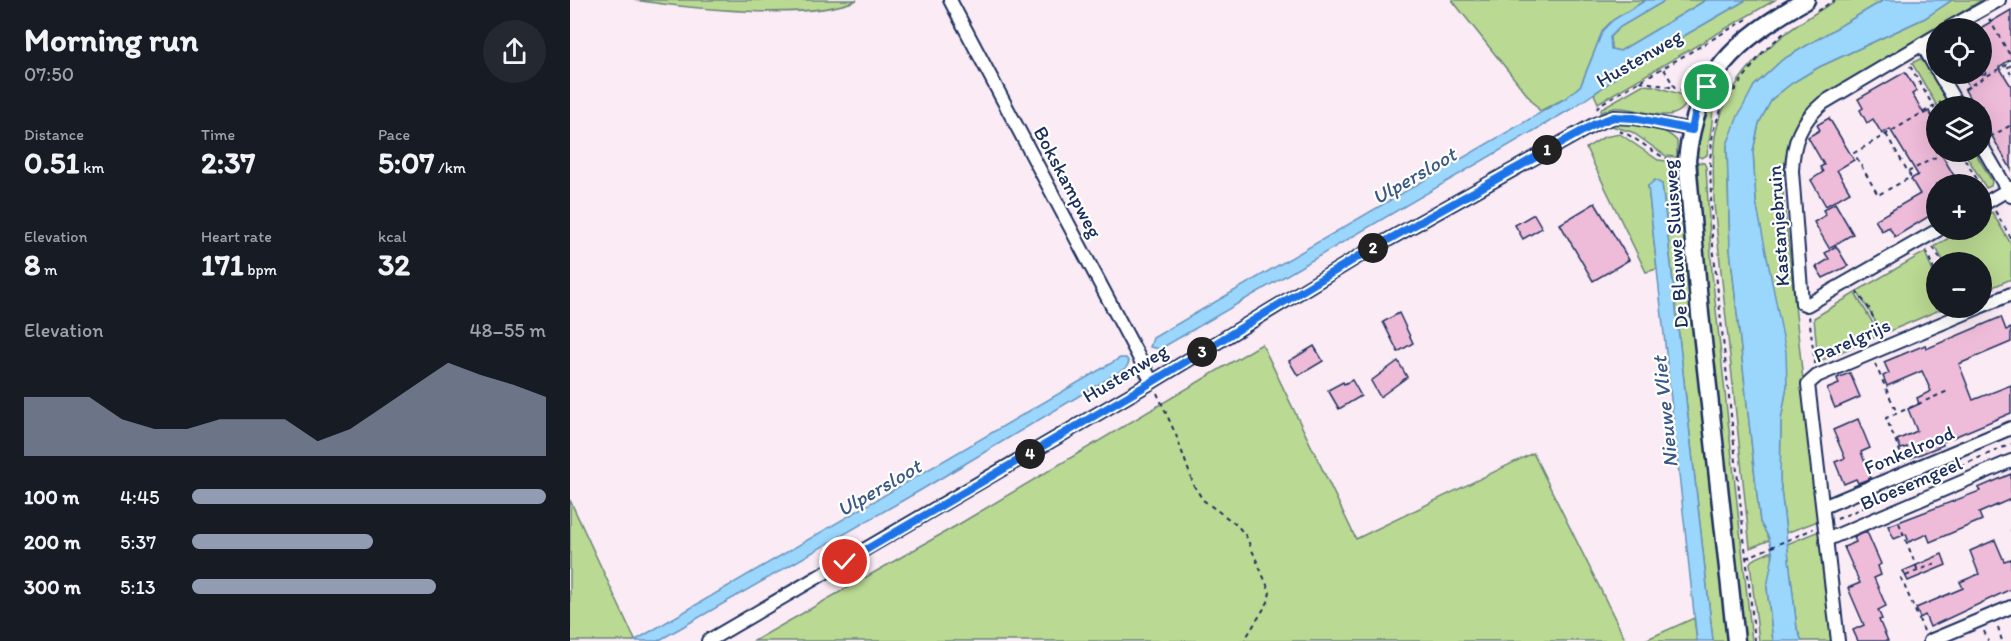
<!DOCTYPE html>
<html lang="en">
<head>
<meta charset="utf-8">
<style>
  body { margin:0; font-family:Itim,sans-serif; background:#242831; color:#f1f3f6; height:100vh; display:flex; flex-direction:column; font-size:22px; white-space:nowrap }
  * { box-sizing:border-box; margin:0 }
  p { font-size:20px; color:#9ea1a6 }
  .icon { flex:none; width:33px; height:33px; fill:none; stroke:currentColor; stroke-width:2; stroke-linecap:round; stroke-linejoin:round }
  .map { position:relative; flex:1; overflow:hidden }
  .drawer { display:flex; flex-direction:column; background:#171b24; width:570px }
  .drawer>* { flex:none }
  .tools { position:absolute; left:1356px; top:18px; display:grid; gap:12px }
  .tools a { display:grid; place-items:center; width:66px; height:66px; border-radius:50%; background:#171b24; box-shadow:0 6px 24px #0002; font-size:30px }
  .pin { position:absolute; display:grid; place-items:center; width:51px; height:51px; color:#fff; margin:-26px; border:3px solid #fff; border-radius:50%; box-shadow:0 2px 6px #0007 }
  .km { position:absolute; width:30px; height:30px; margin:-15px; border-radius:50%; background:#222; color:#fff; font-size:16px; line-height:30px; text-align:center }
  .round { display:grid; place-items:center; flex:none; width:63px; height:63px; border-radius:32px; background:#242831 }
  .summary { display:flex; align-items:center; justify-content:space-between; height:102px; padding:0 24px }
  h1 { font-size:33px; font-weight:700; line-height:45px }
  .metrics { display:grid; grid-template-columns:repeat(3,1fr); gap:9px; height:102px; padding:6px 24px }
  .metrics div { display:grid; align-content:center }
  .metrics b { font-size:30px; font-weight:700 }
  .metrics small { font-size:16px; font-weight:400 }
  .metrics p { font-size:16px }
  .chart { height:168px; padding:12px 24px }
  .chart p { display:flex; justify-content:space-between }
  .chart svg { width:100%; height:108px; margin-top:6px; fill:#919bb2; opacity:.7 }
  ul { padding:0 24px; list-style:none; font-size:20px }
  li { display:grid; grid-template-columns:96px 72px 1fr; align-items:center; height:45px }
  li i { height:15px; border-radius:8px; background:#919bb2 }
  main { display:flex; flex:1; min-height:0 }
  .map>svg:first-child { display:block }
</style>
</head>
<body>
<main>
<section class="drawer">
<div class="summary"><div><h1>Morning run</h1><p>07:50</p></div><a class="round"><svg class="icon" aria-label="share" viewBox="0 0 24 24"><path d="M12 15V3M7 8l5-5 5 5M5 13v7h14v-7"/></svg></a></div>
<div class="metrics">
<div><p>Distance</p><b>0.51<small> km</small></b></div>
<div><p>Time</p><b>2:37</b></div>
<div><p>Pace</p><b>5:07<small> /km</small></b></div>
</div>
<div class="metrics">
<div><p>Elevation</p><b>8<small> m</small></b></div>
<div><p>Heart rate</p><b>171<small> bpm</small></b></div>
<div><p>kcal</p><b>32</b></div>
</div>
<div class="chart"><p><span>Elevation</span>48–55 m</p>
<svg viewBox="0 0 160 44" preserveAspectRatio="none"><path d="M0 44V20L10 20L20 20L30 29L40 33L50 33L60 29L70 29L80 29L90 38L100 33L110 24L120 15L130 6L140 11L150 15L160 20V44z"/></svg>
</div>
<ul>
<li><b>100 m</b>4:45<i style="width:100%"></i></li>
<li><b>200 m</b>5:37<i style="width:51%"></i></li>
<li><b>300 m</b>5:13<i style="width:69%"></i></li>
</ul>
</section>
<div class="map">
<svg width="1441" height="641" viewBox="0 0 1441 641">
  <rect width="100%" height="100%" fill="#faebf4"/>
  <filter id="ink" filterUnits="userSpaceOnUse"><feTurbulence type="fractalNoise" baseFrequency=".0167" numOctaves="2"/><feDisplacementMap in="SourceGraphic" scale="12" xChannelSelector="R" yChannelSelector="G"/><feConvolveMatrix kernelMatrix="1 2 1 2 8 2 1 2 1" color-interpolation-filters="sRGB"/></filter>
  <g filter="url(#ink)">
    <g fill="#bad992" stroke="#6a8478" stroke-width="1.5">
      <path d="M 64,0 L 287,0 C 237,22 119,8 64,0 Z"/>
      <polygon points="882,0 1076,0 1043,20 1033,30 1011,85 996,98 970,111"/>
      <polygon points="1096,0 1136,0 1050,51 1041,49 1040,36 1050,27"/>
      <polygon points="1176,0 1205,0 1028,103 1024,94 1074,56 1081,55"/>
      <path d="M 1267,0 L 1314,0 L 1212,60 L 1184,86 L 1157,145 L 1160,249 L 1190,522 L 1200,540 L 1180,548 L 1144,204 C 1144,181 1141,154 1146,131 C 1161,68 1215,30 1267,0 Z"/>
      <path d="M 1382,0 L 1412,0 L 1250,97 C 1223,120 1216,149 1212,183 L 1248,521 L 1216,533 L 1210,480 L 1211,420 L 1217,386 L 1186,202 L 1183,151 L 1189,123 L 1202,99 L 1222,83 L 1249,67 L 1355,18 Z"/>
      <polygon points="1350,59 1355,63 1379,106 1367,106 1342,63"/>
      <path d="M 1072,85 L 1084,86 L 1119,97 C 1108,132 1069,105 1043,108 C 1039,109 1034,111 1030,113 L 1032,108 Z"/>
      <path d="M 1139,106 L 1142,107 C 1145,115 1138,144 1137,155 L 1132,158 L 1127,156 L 1131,129 Z"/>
      <path d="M 1053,123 C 1073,126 1094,126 1107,141 L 1107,157 L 1096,156 L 1062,132 L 1038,125 Z"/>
      <polygon points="1050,134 1088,160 1106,162 1157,641 1143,641 1092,184 1078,186 1087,269 1076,272 1016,148 1034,137"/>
      <polygon points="1394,152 1405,152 1422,181 1421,186 1416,188"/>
      <polygon points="1128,162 1134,163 1136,167 1142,273 1182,641 1173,641 1136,297 1128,185"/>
      <polygon points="1422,212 1441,244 1441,279 1412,292 1412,262 1374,262 1365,246 1392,230 1412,230 1412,218"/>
      <polygon points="1355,252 1366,280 1366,308 1374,308 1313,334 1287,291"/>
      <polygon points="1285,293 1310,335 1248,362 1244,318"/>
      <polygon points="692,344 786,539 963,453 1056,641 184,641 391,523"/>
      <polygon points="0,500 65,640 64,641 0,641"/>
      <polygon points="1249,531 1261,641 1232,641 1227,629 1217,544"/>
      <polygon points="1202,551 1203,564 1197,587 1203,641 1189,641 1180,563 1182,560"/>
      <polygon points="1124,618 1127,641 1073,641"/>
    </g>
    <g fill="#9bd6fc" stroke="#6893bd" stroke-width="1.5">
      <polygon points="1076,0 1096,0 1050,27 1040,37 1041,49 1050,51 1136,0 1176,0 1081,55 1074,56 1032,88 1001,109 590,349 580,347 583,338 996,98 1011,85 1033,30 1043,20"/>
      <polygon points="1314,0 1382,0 1355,18 1249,67 1222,83 1202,99 1189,123 1183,151 1186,202 1216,352 1217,386 1211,420 1210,480 1227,629 1232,641 1203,641 1197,587 1203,555 1199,538 1190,522 1160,249 1157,145 1168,116 1184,86 1212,60"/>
      <polygon points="1085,180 1092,184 1143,641 1127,641 1078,186"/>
      <polygon points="550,358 556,358 559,362 556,368 351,490 88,641 64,641"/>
    </g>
    <g fill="#eebbd9" stroke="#1b2f5e" stroke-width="1.5">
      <polygon points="1441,10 1441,59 1429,67 1441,86 1441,169 1412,119 1412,106 1404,106 1395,90 1399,87 1396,81 1401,78 1398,74 1416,74 1412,65 1412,27"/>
      <polygon points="1335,72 1347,91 1342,94 1354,114 1359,111 1366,125 1366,152 1370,152 1389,184 1366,184 1366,212 1325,237 1319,227 1312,231 1305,220 1350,194 1341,179 1348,175 1320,129 1312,134 1303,119 1297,123 1290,110 1293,108 1288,99"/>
      <polygon points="1259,118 1284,160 1267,170 1280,192 1256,206 1241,180 1253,172 1250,167 1254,165 1238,137 1250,130 1247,125"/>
      <polygon points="1025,203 1059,260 1023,281 990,224"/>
      <polygon points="1265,203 1283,234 1259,248 1244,222 1256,215 1253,210"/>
      <polygon points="964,214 972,228 953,239 945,225"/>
      <polygon points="1266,246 1278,266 1253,278 1246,267 1259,259 1255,253"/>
      <polygon points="829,313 843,343 828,352 813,322"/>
      <polygon points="1431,317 1436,330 1441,328 1441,342 1389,364 1403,400 1441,385 1441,413 1372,442 1373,445 1341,458 1337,447 1331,449 1327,440 1347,431 1338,409 1349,404 1347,398 1361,391 1352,371 1317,386 1313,376 1319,373 1314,362 1355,345 1356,349"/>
      <polygon points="744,346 753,361 728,376 719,361"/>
      <polygon points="828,361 837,377 810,397 801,381"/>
      <polygon points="1280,373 1290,397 1265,408 1257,389 1269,384 1267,378"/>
      <polygon points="782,380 791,396 769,409 758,390 773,382 774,384"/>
      <polygon points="1288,419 1300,448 1291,452 1301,478 1288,483 1286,479 1274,484 1265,462 1275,458 1263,430"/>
      <polygon points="1441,474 1441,499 1409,513 1412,520 1360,542 1357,534 1339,542 1336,534 1324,539 1318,526 1410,491 1408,488"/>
      <polygon points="1297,532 1311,564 1308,566 1311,575 1304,578 1316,606 1308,610 1312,619 1309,620 1318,641 1288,641 1283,630 1294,625 1278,588 1290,583 1274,547 1286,542 1284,537"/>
      <polygon points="1425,540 1434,561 1441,559 1441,589 1360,627 1355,615 1350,618 1346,608 1393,588 1390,582 1409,574 1400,551"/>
      <polygon points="1372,554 1376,565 1338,581 1333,571"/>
    </g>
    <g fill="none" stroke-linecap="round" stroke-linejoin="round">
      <g stroke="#1b2f5e" stroke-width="16">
        <g id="minor">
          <polyline points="380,0 582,382"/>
          <polyline points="1379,28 1429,0"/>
          <path d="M 1366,36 L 1253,103 C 1230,122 1223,142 1222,171 L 1232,303 L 1237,305 L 1368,230"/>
          <polyline points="1352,44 1366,69"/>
          <polyline points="1369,74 1388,106"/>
          <polyline points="1412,146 1441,196"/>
          <polyline points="1412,205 1441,188"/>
          <polyline points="1412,306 1441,294"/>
          <polyline points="1253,507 1441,428"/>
          <polyline points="1256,540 1441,461"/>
          <polyline points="138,641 582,382 791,255 1025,124 1044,117 1064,118 1122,130"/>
          <polyline points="1268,641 1238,384 1247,376 1408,308"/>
          <polyline points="1360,641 1441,607"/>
        </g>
      </g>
      <g stroke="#1b2f5e" stroke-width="21">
        <path id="secondary" d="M 1166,641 L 1130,314 L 1117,160 C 1126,74 1165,41 1236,0"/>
      </g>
      <g stroke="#1b2f5e" stroke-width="2" stroke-dasharray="4.5 4.5" stroke-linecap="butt">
        <polyline points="1247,11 1265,0"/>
        <polyline points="1419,19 1441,57"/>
        <polyline points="1441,65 1437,68 1441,74"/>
        <polyline points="1340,66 1366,111"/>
        <polyline points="1094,69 1105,88 1119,93"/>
        <polyline points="1070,81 1105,88"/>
        <polyline points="1394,89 1436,65 1437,68"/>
        <polyline points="1027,109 1029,105 1179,18"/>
        <path d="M 1049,131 C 1066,136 1089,159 1101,159"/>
        <polyline points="1316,134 1341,177 1308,195 1284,153 1371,102"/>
        <polyline points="1420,137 1441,125"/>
        <polyline points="1390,152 1410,184"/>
        <polyline points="1338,172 1375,152"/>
        <polyline points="1425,211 1441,238"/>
        <polyline points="1379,235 1389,230"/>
        <polyline points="1363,247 1372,262"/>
        <polyline points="1356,250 1366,275"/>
        <polyline points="1286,291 1299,308 1311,335"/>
        <polyline points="1239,316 1245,364"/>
        <polyline points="1305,364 1327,413"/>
        <polyline points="587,393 606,435 624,486 633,500 667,525 676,536 700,592 698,602 674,641"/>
        <polyline points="1334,461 1316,418 1378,391"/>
        <polyline points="1267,519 1441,444"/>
        <polyline points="1329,523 1348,571"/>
        <polyline points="1440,531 1441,531"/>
        <polyline points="1176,558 1243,529"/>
        <polyline points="1428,627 1432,641"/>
        <polyline points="1354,631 1331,578 1366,563"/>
        <polyline points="1414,631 1418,641"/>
        <polyline points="1185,641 1142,236 1140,160 1143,131 1152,107 1193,52 1217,30"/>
      </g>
      <use href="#minor" stroke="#fff" stroke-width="12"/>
      <use href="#secondary" stroke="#fff" stroke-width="16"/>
    </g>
  </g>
  <g fill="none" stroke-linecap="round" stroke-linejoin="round" filter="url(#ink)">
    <g stroke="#fff" stroke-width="12">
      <polyline id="route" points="275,562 582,382 791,255 1025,124 1044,117 1064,118 1122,130 1125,115 1137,87"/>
    </g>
    <use href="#route" stroke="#1a73e8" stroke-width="8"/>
  </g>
  <g text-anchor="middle" stroke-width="4.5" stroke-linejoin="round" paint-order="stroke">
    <g font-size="20" fill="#1b2f5e" stroke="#fff">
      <text transform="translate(1069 58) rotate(-30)" y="7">Hustenweg</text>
      <text transform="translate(498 182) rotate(62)" y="7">Bokskampweg</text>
      <text transform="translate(1208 226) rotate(-94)" y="7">Kastanjebruin</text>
      <text transform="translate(1105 244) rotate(-94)" y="7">De Blauwe Sluisweg</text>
      <text transform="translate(1282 340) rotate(-24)" y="7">Parelgrijs</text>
      <text transform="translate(555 373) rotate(-31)" y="7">Hustenweg</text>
      <text transform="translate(1339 450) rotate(-23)" y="7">Fonkelrood</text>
      <text transform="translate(1341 483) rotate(-23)" y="7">Bloesemgeel</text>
    </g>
    <g font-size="21" font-style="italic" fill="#3b5986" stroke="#fff">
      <text transform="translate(844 176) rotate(-30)" y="7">Ulpersloot</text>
      <text transform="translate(1095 412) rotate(-96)" y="7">Nieuwe Vliet</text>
      <text transform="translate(309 488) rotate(-30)" y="7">Ulpersloot</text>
    </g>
  </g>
</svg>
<div class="tools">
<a><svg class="icon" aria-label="locate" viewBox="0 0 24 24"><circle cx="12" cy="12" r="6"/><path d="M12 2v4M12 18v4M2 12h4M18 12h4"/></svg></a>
<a><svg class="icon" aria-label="layers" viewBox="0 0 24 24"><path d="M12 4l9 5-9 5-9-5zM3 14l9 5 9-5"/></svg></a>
<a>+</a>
<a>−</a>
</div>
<div class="pin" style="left:1137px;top:87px;background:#1e9e55"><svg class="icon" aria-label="arrive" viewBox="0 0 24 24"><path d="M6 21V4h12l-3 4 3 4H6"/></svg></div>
<div class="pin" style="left:275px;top:562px;background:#d93025"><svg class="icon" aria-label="check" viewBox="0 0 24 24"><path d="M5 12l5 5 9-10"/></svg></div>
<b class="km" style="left:977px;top:150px">1</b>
<b class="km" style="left:803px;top:248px">2</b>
<b class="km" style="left:632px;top:352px">3</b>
<b class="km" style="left:460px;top:454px">4</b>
</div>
</main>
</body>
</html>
